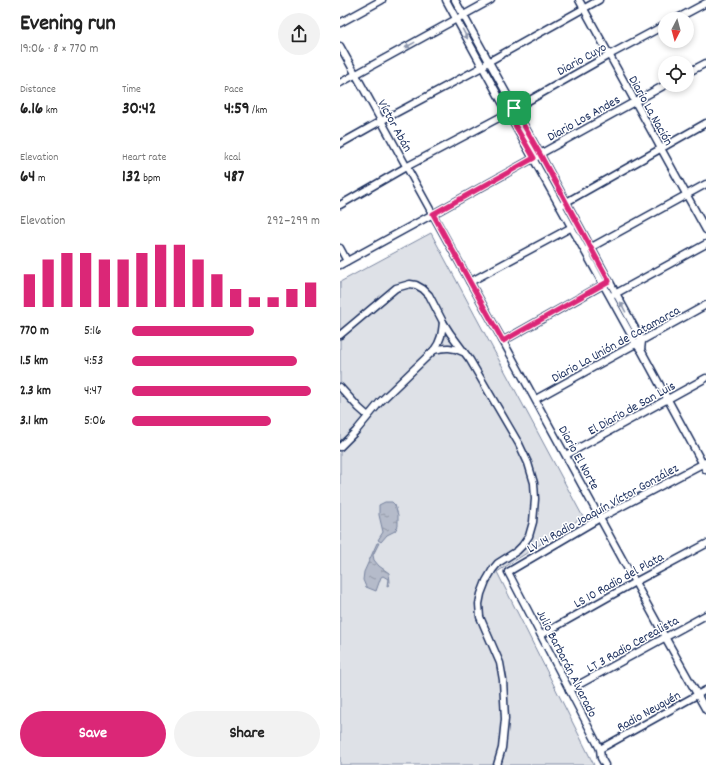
<!DOCTYPE html>
<html lang="en">
<head>
<meta charset="utf-8">
<style>
  body { margin:0; font-family:Dekko,sans-serif; background:#f2f2f2; color:#222; height:100vh; display:flex; flex-direction:column; font-size:15px; white-space:nowrap }
  * { box-sizing:border-box; margin:0 }
  p { font-size:13px; color:#767676 }
  .icon { flex:none; width:22px; height:22px; fill:none; stroke:currentColor; stroke-width:2; stroke-linecap:round; stroke-linejoin:round }
  .map { position:relative; flex:1; overflow:hidden }
  .details { display:flex; flex-direction:column; background:#fff; width:340px }
  .details>* { flex:none }
  .needle { width:26px; rotate:186deg }
  .buttons { position:absolute; left:318px; top:12px; display:grid; gap:8px }
  .buttons a { display:grid; place-items:center; width:36px; height:36px; border-radius:50%; background:#fff; box-shadow:0 2px 6px #0003; font-size:20px }
  .pin { position:absolute; display:grid; place-items:center; width:34px; height:34px; color:#fff; margin:-17px; border-radius:8px; box-shadow:0 2px 6px #0006 }
  .round { display:grid; place-items:center; flex:none; width:42px; height:42px; border-radius:21px; background:#f2f2f2 }
  .head { display:flex; align-items:center; justify-content:space-between; height:68px; padding:0 20px }
  h1 { font-size:22px; font-weight:700; line-height:30px }
  .metrics { display:grid; grid-template-columns:repeat(3,1fr); gap:6px; height:68px; padding:4px 20px }
  .metrics div { display:grid; align-content:center }
  .metrics b { font-size:17px; font-weight:700 }
  .metrics small { font-size:11px; font-weight:400 }
  .metrics p { font-size:11px }
  .chart { height:112px; padding:8px 20px }
  .chart p { display:flex; justify-content:space-between }
  .chart svg { width:100%; height:72px; margin-top:4px; stroke:#db2777; stroke-width:6 }
  .button { display:flex; gap:8px; margin-top:auto; padding:8px 20px }
  .button a { flex:1; height:46px; border-radius:24px; background:#db2777; color:#fff; font-size:16px; font-weight:700; line-height:46px; text-align:center }
  .button a+a { background:#f2f2f2; color:#222 }
  ul { padding:0 20px; list-style:none; font-size:13px }
  li { display:grid; grid-template-columns:64px 48px 1fr; align-items:center; height:30px }
  li i { height:10px; border-radius:5px; background:#db2777 }
  main { display:flex; flex:1; min-height:0 }
  .map>svg:first-child { display:block }
</style>
</head>
<body>
<main>
<section class="details">
<div class="head"><div><h1>Evening run</h1><p>19:06 · 8 × 770 m</p></div><a class="round"><svg class="icon" aria-label="share" viewBox="0 0 24 24"><path d="M12 15V3M7 8l5-5 5 5M5 13v7h14v-7"/></svg></a></div>
<div class="metrics">
<div><p>Distance</p><b>6.16<small> km</small></b></div>
<div><p>Time</p><b>30:42</b></div>
<div><p>Pace</p><b>4:59<small> /km</small></b></div>
</div>
<div class="metrics">
<div><p>Elevation</p><b>64<small> m</small></b></div>
<div><p>Heart rate</p><b>132<small> bpm</small></b></div>
<div><p>kcal</p><b>487</b></div>
</div>
<div class="chart"><p><span>Elevation</span>292–299 m</p>
<svg viewBox="0 0 160 44" preserveAspectRatio="none"><path d="M5 44V24M15 44V15M25 44V11M35 44V11M45 44V15M55 44V15M65 44V11M75 44V6M85 44V6M95 44V15M105 44V24M115 44V33M125 44V38M135 44V38M145 44V33M155 44V29"/></svg>
</div>
<ul>
<li><b>770 m</b>5:16<i style="width:65%"></i></li>
<li><b>1.5 km</b>4:53<i style="width:88%"></i></li>
<li><b>2.3 km</b>4:47<i style="width:95%"></i></li>
<li><b>3.1 km</b>5:06<i style="width:74%"></i></li>
</ul>
<div class="button"><a>Save</a><a>Share</a></div>
</section>
<div class="map">
<svg width="366" height="765" viewBox="0 0 366 765">
  <defs>
    <pattern id="water-ripples" width="26" height="14" patternUnits="userSpaceOnUse"><rect width="26" height="14" fill="#b5bbca"/><path d="M2 4q2-2 4 0t4 0M15 11q2-2 4 0t4 0" fill="none" stroke="#9298a7"/></pattern>
  </defs>
  <rect width="100%" height="100%" fill="#fff"/>
  <filter id="ink" filterUnits="userSpaceOnUse"><feTurbulence type="fractalNoise" baseFrequency=".025" numOctaves="2"/><feDisplacementMap in="SourceGraphic" scale="8" xChannelSelector="R" yChannelSelector="G"/><feConvolveMatrix kernelMatrix="1 2 1 2 8 2 1 2 1" color-interpolation-filters="sRGB"/></filter>
  <g filter="url(#ink)">
    <polygon fill="#dee1e7" stroke="#7c88a2" points="91,233 243,517 157,572 254,765 0,765 0,282"/>
    <g fill="url(#water-ripples)" stroke="#77839f">
      <polygon points="45,502 52,502 55,505 58,515 58,526 55,531 47,535 41,542 38,540 43,532 39,515 39,505"/>
      <polygon points="37,543 39,543 33,555 34,560 39,566 49,573 50,582 49,585 47,586 48,579 43,576 41,577 36,591 26,587 23,580 24,572"/>
    </g>
    <g fill="none" stroke-linecap="round" stroke-linejoin="round">
      <g stroke="#1b2f5e" stroke-width="9">
        <g id="minor">
          <path d="M 106,0 C 168,115 233,229 296,344 L 301,350 L 366,470"/>
          <polyline points="115,0 200,154 302,341 301,350"/>
          <polyline points="239,0 366,230"/>
          <polyline points="336,19 366,3"/>
          <polyline points="0,23 42,0"/>
          <polyline points="0,46 130,282 163,341 325,637 366,710"/>
          <polyline points="347,73 366,63"/>
          <polyline points="0,83 151,0"/>
          <polyline points="0,144 41,121 142,67 148,62 259,0"/>
          <polyline points="223,204 366,123"/>
          <polyline points="0,205 66,167 168,113 174,109 269,55 325,25"/>
          <polyline points="0,248 7,261"/>
          <polyline points="248,249 366,184"/>
          <polyline points="0,265 93,214 194,158 200,154 325,85"/>
          <polyline points="130,282 232,227"/>
          <polyline points="273,295 366,244"/>
          <polyline points="0,335 56,288 70,284 76,285 83,289 89,295 103,322 110,333 130,360 179,444 188,463 194,483 195,499 193,522 189,536 182,546 177,551 158,563 153,569 146,581 141,594 139,604 140,617 160,663 163,680 165,719 162,748 157,765"/>
          <polyline points="163,341 266,283"/>
          <path d="M 94,350 C 105,347 113,347 123,352"/>
          <polyline points="0,387 19,408 28,416"/>
          <polyline points="196,399 366,305"/>
          <path d="M 0,447 L 16,431 L 40,402 L 94,350 C 101,341 102,333 103,322"/>
          <polyline points="226,455 366,378"/>
          <polyline points="201,635 295,582 366,544"/>
          <polyline points="229,690 366,615"/>
          <polyline points="260,749 366,690"/>
          <polyline points="265,765 261,758 260,749 168,572 260,518 366,462"/>
        </g>
      </g>
      <use href="#minor" stroke="#fff" stroke-width="6"/>
    </g>
    <defs><path id="oneway-solid" d="M-6-.8H1V-3.2L6.5 0L1 3.2V.8H-6Z"/></defs>
    <g fill="#8d97ae">
      <use href="#oneway-solid" transform="translate(125 34) rotate(62)"/>
      <use href="#oneway-solid" transform="translate(70 45) rotate(151)"/>
      <use href="#oneway-solid" transform="translate(283 307) rotate(-118)"/>
    </g>
  </g>
  <g fill="none" stroke-linecap="round" stroke-linejoin="round" filter="url(#ink)">
    <g stroke="#fff" stroke-width="8">
      <polygon id="route" points="174,108 200,154 269,281 163,341 130,282 93,214 194,158 168,113"/>
    </g>
    <use href="#route" stroke="#db2777" stroke-width="5"/>
  </g>
  <g text-anchor="middle" stroke-width="3" stroke-linejoin="round" paint-order="stroke">
    <g font-size="13" fill="#1b2f5e" stroke="#fff">
      <text transform="translate(241 58) rotate(-29)" y="5">Diario Cuyo</text>
      <text transform="translate(312 110) rotate(61)" y="5">Diario La Nación</text>
      <text transform="translate(243 117) rotate(-29)" y="5">Diario Los Andes</text>
      <text transform="translate(56 125) rotate(61)" y="5">Víctor Abán</text>
      <text transform="translate(275 343) rotate(-29)" y="5">Diario La Unión de Catamarca</text>
      <text transform="translate(291 407) rotate(-29)" y="5">El Diario de San Luis</text>
      <text transform="translate(240 457) rotate(61)" y="5">Diario El Norte</text>
      <text transform="translate(262 507) rotate(-29)" y="5">LV 14 Radio Joaquín Víctor González</text>
      <text transform="translate(278 579) rotate(-29)" y="5">LS 10 Radio del Plata</text>
      <text transform="translate(292 643) rotate(-29)" y="5">LT 3 Radio Cerealista</text>
      <text transform="translate(228 663) rotate(63)" y="5">Julio Barbarán Alvarado</text>
      <text transform="translate(308 710) rotate(-29)" y="5">Radio Neuquén</text>
    </g>
  </g>
</svg>
<div class="buttons">
<a><svg class="needle" viewBox="-14 -14 28 28"><path d="M0-13l5 13h-10z" fill="#e53935"/><path d="M0 13l5-13h-10z" fill="#767676"/></svg></a>
<a><svg class="icon" aria-label="locate" viewBox="0 0 24 24"><circle cx="12" cy="12" r="6"/><path d="M12 2v4M12 18v4M2 12h4M18 12h4"/></svg></a>
</div>
<div class="pin" style="left:174px;top:108px;background:#1e9e55"><svg class="icon" aria-label="arrive" viewBox="0 0 24 24"><path d="M6 21V4h12l-3 4 3 4H6"/></svg></div>
</div>
</main>
</body>
</html>
